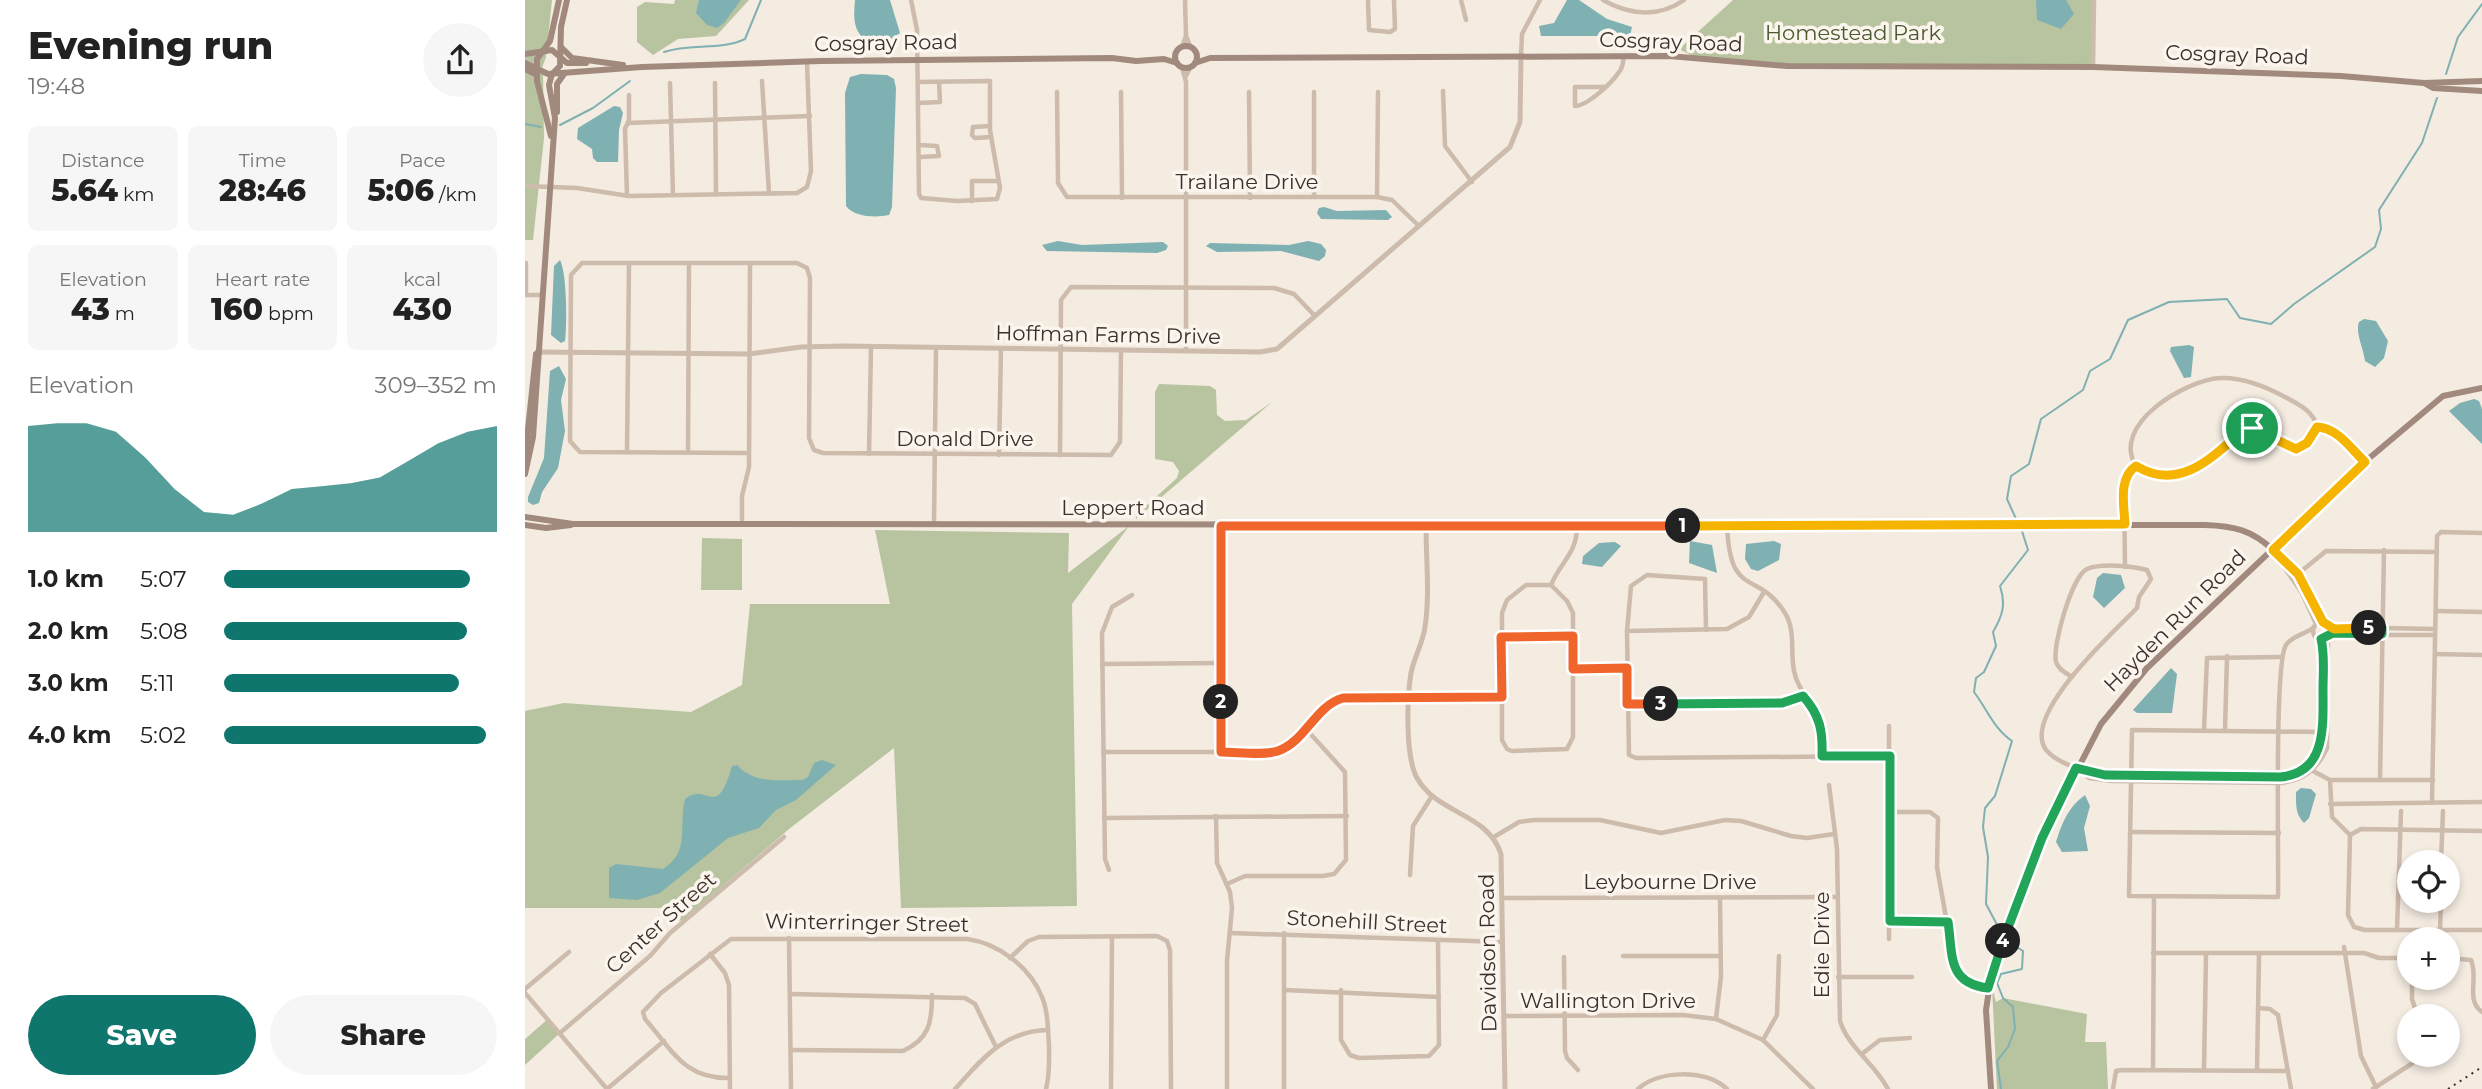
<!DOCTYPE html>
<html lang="en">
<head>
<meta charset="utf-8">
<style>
  body { margin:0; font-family:Montserrat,sans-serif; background:#f6f6f6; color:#222; height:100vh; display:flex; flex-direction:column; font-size:26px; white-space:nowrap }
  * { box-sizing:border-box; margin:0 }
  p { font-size:23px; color:#767676 }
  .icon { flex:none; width:38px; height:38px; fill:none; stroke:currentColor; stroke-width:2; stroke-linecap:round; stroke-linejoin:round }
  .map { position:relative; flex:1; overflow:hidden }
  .side { display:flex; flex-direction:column; background:#fff; width:525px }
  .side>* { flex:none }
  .buttons { position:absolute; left:1872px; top:850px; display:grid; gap:14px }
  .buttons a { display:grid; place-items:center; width:63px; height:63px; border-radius:50%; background:#fff; box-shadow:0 4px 10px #0003; font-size:35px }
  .pin { position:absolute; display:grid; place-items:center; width:60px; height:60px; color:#fff; margin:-30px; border:4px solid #fff; border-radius:50%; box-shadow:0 2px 7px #0007 }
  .km { position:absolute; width:35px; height:35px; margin:-18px; border-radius:50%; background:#222; color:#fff; font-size:19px; line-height:35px; text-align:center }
  .round { display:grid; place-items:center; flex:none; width:74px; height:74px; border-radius:37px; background:#f6f6f6 }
  .summary { display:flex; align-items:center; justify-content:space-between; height:119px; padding:0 28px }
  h1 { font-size:38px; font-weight:800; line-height:52px }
  .metrics { display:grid; grid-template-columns:repeat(3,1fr); gap:10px; height:119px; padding:7px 28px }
  .metrics div { display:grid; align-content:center; border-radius:10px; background:#f6f6f6; text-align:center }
  .metrics b { font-size:30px; font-weight:800 }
  .metrics small { font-size:19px; font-weight:400 }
  .metrics p { font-size:19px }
  .chart { height:196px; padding:14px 28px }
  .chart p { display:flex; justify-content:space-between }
  .chart svg { width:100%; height:126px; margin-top:7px; fill:#0f766e; opacity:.7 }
  .action { display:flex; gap:14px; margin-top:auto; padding:14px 28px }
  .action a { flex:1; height:80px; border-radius:42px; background:#0f766e; color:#fff; font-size:28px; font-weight:800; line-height:80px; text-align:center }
  .action a+a { background:#f6f6f6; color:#222 }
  ul { padding:0 28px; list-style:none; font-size:23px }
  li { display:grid; grid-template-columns:112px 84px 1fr; align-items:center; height:52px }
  li i { height:18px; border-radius:9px; background:#0f766e }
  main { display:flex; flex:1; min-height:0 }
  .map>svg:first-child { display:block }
</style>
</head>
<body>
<main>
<section class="side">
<div class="summary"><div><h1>Evening run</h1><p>19:48</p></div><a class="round"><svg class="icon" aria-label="share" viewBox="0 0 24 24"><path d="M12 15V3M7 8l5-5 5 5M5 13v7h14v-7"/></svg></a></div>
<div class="metrics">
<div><p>Distance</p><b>5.64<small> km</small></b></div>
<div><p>Time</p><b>28:46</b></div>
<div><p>Pace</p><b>5:06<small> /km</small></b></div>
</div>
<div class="metrics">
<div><p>Elevation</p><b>43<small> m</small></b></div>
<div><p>Heart rate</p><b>160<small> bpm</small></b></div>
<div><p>kcal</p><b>430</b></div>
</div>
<div class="chart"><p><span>Elevation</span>309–352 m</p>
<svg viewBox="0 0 160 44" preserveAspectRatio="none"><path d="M0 44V7L10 6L20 6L30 9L40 18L50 29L60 37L70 38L80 34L90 29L100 28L110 27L120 25L130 19L140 13L150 9L160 7V44z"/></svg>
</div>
<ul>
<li><b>1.0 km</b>5:07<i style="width:90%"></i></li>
<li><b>2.0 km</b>5:08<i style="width:89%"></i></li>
<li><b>3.0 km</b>5:11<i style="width:86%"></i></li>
<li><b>4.0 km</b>5:02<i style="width:96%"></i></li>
</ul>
<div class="action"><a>Save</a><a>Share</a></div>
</section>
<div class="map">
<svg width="1957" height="1089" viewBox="0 0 1957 1089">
  <rect width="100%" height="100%" fill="#f4ebe1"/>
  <g fill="#b8c4a0">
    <polygon points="0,0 27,0 21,57 17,68 0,67"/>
    <polygon points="150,0 224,0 191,36 153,39 128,55 112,42 112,7 120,2 149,4"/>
    <polygon points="1208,0 1569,0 1568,67 1262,66 1168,56 1154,49"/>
    <polygon points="0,70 18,70 19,138 8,240 0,240"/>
    <polygon points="634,384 685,386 691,390 692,415 700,421 721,420 747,402 611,519 611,515 652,478 654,471 648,462 630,459 630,392"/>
    <polygon points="604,526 547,604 552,906 376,908 369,748 264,829 159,919 147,924 149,908 0,908 0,711 39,703 166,712 217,685 225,604 365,604 350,530 544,533 543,573"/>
    <polygon points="177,538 217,539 217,590 176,590"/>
    <polygon points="1467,987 1471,1002 1478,998 1562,1014 1560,1042 1581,1042 1583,1089 1472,1089"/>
    <polygon points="23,1019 35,1033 0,1065 0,1039"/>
  </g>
  <g fill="#7fb0b2">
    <polygon points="174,0 216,0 199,23 192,28 182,25 171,13"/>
    <path d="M 330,0 L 365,0 L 375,33 L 363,41 L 340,40 C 327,28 329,16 330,0 Z"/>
    <polygon points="1042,0 1054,0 1082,19 1107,27 1105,36 1016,36 1014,26 1029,23"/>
    <polygon points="1511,0 1541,0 1549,14 1536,29 1512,20"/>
    <path d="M 336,74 L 362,75 L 369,79 L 371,88 L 367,207 L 364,215 C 351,218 329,217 321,206 L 320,93 L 325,77 Z"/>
    <polygon points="89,106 95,107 98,113 94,130 93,162 72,162 68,158 67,149 52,139 53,128"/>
    <polygon points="799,207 812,211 861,210 867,217 863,220 796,219 792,213 794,208"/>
    <polygon points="533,241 557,245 638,242 643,246 641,250 632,253 522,251 517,245"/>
    <polygon points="783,241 796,244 801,250 800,256 794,261 756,251 692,252 681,246 685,243 764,245"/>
    <path d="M 35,260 C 42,274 42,324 40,341 L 36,343 L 26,335 L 29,266 Z"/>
    <path d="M 1839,319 L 1851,321 L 1863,341 L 1859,358 L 1850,367 L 1840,361 C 1839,349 1830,333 1834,322 Z"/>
    <polygon points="1664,345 1669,347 1666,377 1659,378 1645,351 1646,347"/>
    <polygon points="34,366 41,379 36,400 40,431 33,468 17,492 14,503 8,505 3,502 3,497 19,458 25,371"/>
    <polygon points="1949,399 1954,401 1957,409 1957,444 1924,411 1935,403"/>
    <polygon points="1165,541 1187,545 1192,573 1164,563"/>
    <polygon points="1249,541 1256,544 1254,560 1233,571 1226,569 1220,559 1221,544"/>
    <polygon points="1074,543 1090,542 1096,546 1077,567 1057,564 1058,556"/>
    <polygon points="1578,573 1596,575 1600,588 1579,608 1568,597 1572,578"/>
    <polygon points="1646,668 1652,674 1647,713 1612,713 1608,710"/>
    <path d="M 297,760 L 311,765 L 271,800 L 251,810 L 234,828 L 203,838 L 135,893 L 112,900 L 84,898 L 84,868 L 91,864 L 138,869 C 166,851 153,828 160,799 C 184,781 191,822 207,766 L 212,765 C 229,784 253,780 277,780 L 283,777 L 289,763 Z"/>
    <path d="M 1776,788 L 1786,789 L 1791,794 L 1784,818 L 1779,823 C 1770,814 1771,803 1771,792 Z"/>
    <path d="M 1560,795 L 1565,806 L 1559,828 L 1563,851 L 1537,852 L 1531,842 C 1537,823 1543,807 1560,795 Z"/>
  </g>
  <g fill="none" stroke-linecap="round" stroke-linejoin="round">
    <g stroke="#7fb0b2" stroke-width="2">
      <path d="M 139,52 C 166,43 195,51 220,39 L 236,0"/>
      <polyline points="1921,74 1933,37 1957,4"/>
      <polyline points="0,124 16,127"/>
      <polyline points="35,125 68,108 105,81"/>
      <polyline points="1492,521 1482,499 1486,476 1504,464 1516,419 1558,390 1565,371 1585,359 1603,320 1644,302 1702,299 1715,318 1746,324 1769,304 1850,247 1856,229 1854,210 1897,143 1912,98"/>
      <path d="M 1477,934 L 1461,904 L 1463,857 L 1458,827 L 1460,808 L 1470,796 L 1487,741 C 1469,729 1462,709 1449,692 L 1451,678 L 1459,672 L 1471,646 L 1468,632 C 1478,615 1481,604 1475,586 L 1503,550 L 1496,528"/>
      <polyline points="1476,1089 1472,1061 1483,1047 1490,1029 1488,1007 1478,998 1472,983 1476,974 1497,969 1498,951 1482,941"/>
    </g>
    <g stroke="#cdbbac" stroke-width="4.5">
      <polyline points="386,0 392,30 394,194 396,198 432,201 472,199 475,188 465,130 465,81 393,82"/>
      <polyline points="843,0 844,30 865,32 870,29 869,0"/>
      <polyline points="936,0 941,20"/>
      <path d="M 1078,0 C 1104,15 1134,18 1159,0"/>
      <polyline points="661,36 666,48"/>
      <polyline points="657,47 661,36 660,0"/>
      <polyline points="996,56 997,34 1015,0"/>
      <polyline points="657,67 661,82 661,351"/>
      <polyline points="1568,67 1569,0"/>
      <polyline points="661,76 666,66"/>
      <polyline points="237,81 244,193"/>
      <polyline points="145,83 148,195"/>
      <polyline points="190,83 191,194"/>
      <path d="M 1079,87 L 1050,87 L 1050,106 C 1062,106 1087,83 1094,72 C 1098,68 1098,62 1099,56"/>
      <polyline points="918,91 920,146 947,182"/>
      <polyline points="532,92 533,183 542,197 852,197 867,200 894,226"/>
      <polyline points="596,92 597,198"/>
      <polyline points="724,92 725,198"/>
      <polyline points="789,92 789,197"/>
      <polyline points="394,103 415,102 414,82"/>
      <polyline points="103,123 285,116"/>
      <polyline points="465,126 448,127 447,135 450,138 466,137"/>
      <polyline points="394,145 412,146 414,156 395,157"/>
      <polyline points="0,186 52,188 104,196 272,193 282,187 286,171 282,62"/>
      <polyline points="102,196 100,129 104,120 104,95"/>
      <polyline points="852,197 853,92"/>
      <polyline points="447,201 447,181 473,181"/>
      <polyline points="1,263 1,295"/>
      <polyline points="0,295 17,295"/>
      <polyline points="1792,427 1812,434 1840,462"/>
      <polyline points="102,452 104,263"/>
      <polyline points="163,452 164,263"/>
      <polyline points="223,453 55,452 45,441 46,275 57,263 272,263 282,268 285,278 284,438 289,450 298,453 586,455 595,442 596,350"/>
      <polyline points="344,454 346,347"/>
      <polyline points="474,455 476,349"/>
      <polyline points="535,455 536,300 546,287 749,288 769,294 790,316"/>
      <path d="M 1611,466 C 1585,425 1660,380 1695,378 C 1718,377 1742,387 1762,398 C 1775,405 1789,412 1792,427"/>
      <path d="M 1611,466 C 1648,489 1676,468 1704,443 C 1710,437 1717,429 1726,428 C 1741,426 1755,446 1771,449 L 1782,443 L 1792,427"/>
      <polyline points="217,524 217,496 224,467 225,264"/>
      <polyline points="409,524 411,349"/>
      <path d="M 1202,525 C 1205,601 1232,568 1260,613 C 1271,631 1265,652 1269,671 C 1273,690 1284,698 1292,714 C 1299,726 1297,742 1297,756"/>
      <polyline points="696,526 697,752"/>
      <polyline points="1748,550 1773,574 1799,622"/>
      <polyline points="1750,554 1777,593 1791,624"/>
      <polyline points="1600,567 1599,483 1603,473 1611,466"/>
      <polyline points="1773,574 1801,551 1912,552"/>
      <polygon points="1001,585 1026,585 1042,601 1048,613 1048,737 1042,749 987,751 982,749 977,740 977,613 982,600"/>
      <path d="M 1026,585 C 1036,561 1052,554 1052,526"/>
      <polyline points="1911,611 1957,612"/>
      <circle cx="1797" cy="631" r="9"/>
      <polyline points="1805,627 1910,629"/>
      <path d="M 1788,628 C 1779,635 1768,635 1761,645 C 1749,663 1754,861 1753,897 L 1604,896 L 1607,730 L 1798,732"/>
      <polyline points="1181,630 1180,579 1122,575 1106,586 1102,631 1104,755 1111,758 1365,756"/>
      <polyline points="1102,631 1202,629 1224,617 1239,592"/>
      <polyline points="1804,635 1910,635"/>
      <polyline points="977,637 1048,636"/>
      <polyline points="1910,654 1957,655"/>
      <polyline points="577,664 696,663"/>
      <polyline points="1048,669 1102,668"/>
      <path d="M 1547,677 C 1541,673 1533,669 1531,662 C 1527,646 1547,576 1562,569 C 1576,563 1608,566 1622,570 L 1626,579 L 1614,597 L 1612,608 C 1590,631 1493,717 1522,751 C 1534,764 1555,769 1571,774 L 1764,776 C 1778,772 1790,762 1795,748 C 1803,727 1802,661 1796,639"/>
      <polyline points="1102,704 1257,703 1278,696"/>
      <polyline points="1364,726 1364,939"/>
      <polyline points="1679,730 1682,658 1756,657"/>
      <polyline points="1700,730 1702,656"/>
      <path d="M 578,752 L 744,752 C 777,745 787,707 818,698 L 977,697"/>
      <path d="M 1552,769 L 1564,778 L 1587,781 L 1755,783 C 1779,780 1792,770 1802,748 L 1803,637"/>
      <polyline points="1786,770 1805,780 1908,780"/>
      <polyline points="1805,780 1807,817 1825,835 1823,915 1829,927 1840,930 1957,930"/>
      <polyline points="1855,780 1859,550"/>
      <path d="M 1304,785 L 1312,849 L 1315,1021 C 1323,1047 1350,1064 1363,1089"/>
      <polyline points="1907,801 1912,536 1916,532 1957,533"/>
      <polyline points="1805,804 1957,802"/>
      <polyline points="1366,812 1405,812 1413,818 1412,867 1430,968 1441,984 1463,988"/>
      <polyline points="691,816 692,863 705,892 707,908 702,961 702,1089"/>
      <polyline points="579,818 822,816"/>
      <polyline points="1605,832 1754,833"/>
      <polyline points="1825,835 1836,829 1957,831"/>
      <polyline points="969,837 994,822 1009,820 1075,820 1136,833 1200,820 1216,821 1266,836 1282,838 1309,834"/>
      <polyline points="1916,863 1918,811"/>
      <polyline points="584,870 580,859 577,633 587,607 607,595"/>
      <polyline points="885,875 888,826 907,796"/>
      <polyline points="702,884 720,876 798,876 809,874 821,860 820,772 781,729"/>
      <polyline points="978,898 1312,897"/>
      <polyline points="1365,921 1423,922"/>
      <polyline points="1872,930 1876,811"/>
      <polyline points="1915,931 1916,901"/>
      <polyline points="705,933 978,942"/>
      <polyline points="759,933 759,1089"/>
      <polyline points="264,938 266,1089"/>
      <polyline points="1819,947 1836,1056 1851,1087"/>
      <polyline points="1628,953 1839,953 1854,958 1885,958"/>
      <polyline points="185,954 200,973 204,985 205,1089"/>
      <polyline points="1098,956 1195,956"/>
      <polyline points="1039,957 1040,1051 1042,1058 1053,1070"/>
      <polyline points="485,958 503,941 514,937 632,936 642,941 645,950 646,1089"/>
      <path d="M 1923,958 L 1946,960 C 1954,978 1940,1000 1957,1012"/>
      <polyline points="1313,977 1387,977"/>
      <polyline points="1887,978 1887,999 1893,1017"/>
      <polyline points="0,989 44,952"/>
      <polyline points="759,990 914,997"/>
      <polyline points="816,990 816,1040 825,1055 834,1058 904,1056 914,1045 913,941"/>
      <polyline points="0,993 82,1089"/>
      <polyline points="265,994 440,998 450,1004 470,1045"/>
      <polyline points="1733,1008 1745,1009 1753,1015 1766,1089"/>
      <polyline points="979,1016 1158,1015 1191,1019 1238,1040 1288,1089"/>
      <polyline points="1191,1019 1196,976 1195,898"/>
      <polyline points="35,1033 125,956 145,933 259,837"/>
      <polyline points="1238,1040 1252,1015 1254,956"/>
      <path d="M 266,1050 L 378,1051 C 404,1039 407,1023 407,995"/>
      <polyline points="1338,1053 1355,1040 1385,1038"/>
      <polyline points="1628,1070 1629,896"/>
      <polyline points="1679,1070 1681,954"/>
      <polyline points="1732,1070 1734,955"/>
      <path d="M 205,1078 C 159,1079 148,1051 120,1019 L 118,1012 L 136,993 L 206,939 L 442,939 C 473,943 505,967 517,997 C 523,1011 523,1030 524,1046 C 524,1061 525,1074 521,1089"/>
      <polyline points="82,1089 139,1041"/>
      <path d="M 430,1089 C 458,1058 479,1031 523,1030"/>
      <polyline points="586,1089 587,936"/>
      <path d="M 1113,1089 C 1134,1070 1180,1069 1202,1089"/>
      <polyline points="1588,1089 1591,1071 1597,1070 1763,1071"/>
      <polyline points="1848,1089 1900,1055"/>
    </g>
    <g stroke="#cdbbac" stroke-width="5">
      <polyline points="12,352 224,354 276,347 319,346 735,352 752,349 985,147 995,122 996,56"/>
      <path d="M 901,526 C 901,559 905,595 900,627 C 898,643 889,657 886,673 C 882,698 880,756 892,778 C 913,815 962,812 976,854 L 980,1089"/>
    </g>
    <g stroke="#a18a7d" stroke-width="6">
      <circle cx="661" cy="57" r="11"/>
      <polyline points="37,48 47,58 98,65"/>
      <polyline points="0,54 27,50 42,63 61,63"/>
      <polyline points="0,63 23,74 117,67 295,61 587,58 611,61 639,59 652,63"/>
      <polyline points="670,63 685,58 1144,56 1262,66 1568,67 1816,76 1899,83 1957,81"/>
      <polyline points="0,69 12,75"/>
      <polyline points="1899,83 1908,88 1957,91"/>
      <polyline points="32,112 32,84 39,74"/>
      <polyline points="26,136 12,81 12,59 25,41 34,0"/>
      <polyline points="0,457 11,354"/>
      <polyline points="0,474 8,437 30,118 24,85 27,74 35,66 36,27 42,0"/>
      <path d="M 0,517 L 48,524 L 1680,525 C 1709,526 1727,530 1748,550"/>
      <polyline points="0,525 21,528 46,525"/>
      <polyline points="1466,1089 1461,1010 1467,970 1517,838 1576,724 1622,668 1842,460 1918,396 1957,388"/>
    </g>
    <polyline stroke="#3b302b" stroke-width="2" stroke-dasharray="2 5" stroke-linecap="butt" points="1923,1089 1957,1067"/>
  </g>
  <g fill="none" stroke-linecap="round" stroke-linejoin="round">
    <g stroke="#fff" stroke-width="14">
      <path id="split-1" d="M 1158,526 L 1600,524 C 1599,505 1593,478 1611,466 C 1654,492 1687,458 1718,430 L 1727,428"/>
    </g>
    <g stroke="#fff" stroke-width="14">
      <polyline id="split-2" points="696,702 696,526 1158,526"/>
    </g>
    <g stroke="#fff" stroke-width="14">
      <path id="split-3" d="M 696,702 L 696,752 C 714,752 736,756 753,751 C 781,741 790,706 818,698 L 977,697 L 976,637 L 1048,636 L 1048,669 L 1102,668 L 1102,704 L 1136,704"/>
    </g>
    <g stroke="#fff" stroke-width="14">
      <path id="split-4" d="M 1136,704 L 1257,703 L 1278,696 C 1295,715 1298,731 1297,756 L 1365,756 L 1365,921 L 1423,922 C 1428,955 1422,983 1463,988 L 1478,941"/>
    </g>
    <g stroke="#fff" stroke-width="14">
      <path id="split-5" d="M 1478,941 L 1517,838 L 1551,768 L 1580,775 L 1755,777 C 1802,773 1798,726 1798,689 C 1798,673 1800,655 1796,639 L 1808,633 L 1857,634 L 1857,628 L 1844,628"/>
    </g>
    <g stroke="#fff" stroke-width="14">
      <path id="split-6" d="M 1727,428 L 1771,449 L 1782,443 L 1792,427 C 1813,428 1826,449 1840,462 L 1748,550 L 1773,574 L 1798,622 L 1809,629 L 1844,628"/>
    </g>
    <use href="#split-1" stroke="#f5b400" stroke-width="9"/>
    <use href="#split-2" stroke="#f0652b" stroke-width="9"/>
    <use href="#split-3" stroke="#f0652b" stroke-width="9"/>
    <use href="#split-4" stroke="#22a559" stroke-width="9"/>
    <use href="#split-5" stroke="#22a559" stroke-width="9"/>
    <use href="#split-6" stroke="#f5b400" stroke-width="9"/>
  </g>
  <g text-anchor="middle" stroke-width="7" stroke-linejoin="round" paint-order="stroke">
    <g font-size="21" fill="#4a5a2e" stroke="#fbf5ee">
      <text x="1328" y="40">Homestead Park</text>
    </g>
    <g font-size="21" fill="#3b302b" stroke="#fbf5ee">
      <text transform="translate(1146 42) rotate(2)" y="7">Cosgray Road</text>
      <text transform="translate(361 43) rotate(-1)" y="7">Cosgray Road</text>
      <text transform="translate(1712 55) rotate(2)" y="7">Cosgray Road</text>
      <text x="722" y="189">Trailane Drive</text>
      <text transform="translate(583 335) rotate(1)" y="7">Hoffman Farms Drive</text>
      <text x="440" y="446">Donald Drive</text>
      <text x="608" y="515">Leppert Road</text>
      <text transform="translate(1650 621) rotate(-45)" y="7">Hayden Run Road</text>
      <text x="1145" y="889">Leybourne Drive</text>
      <text transform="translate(842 922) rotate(3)" y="7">Stonehill Street</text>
      <text transform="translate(136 923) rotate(-42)" y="7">Center Street</text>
      <text transform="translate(342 923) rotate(1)" y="7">Winterringer Street</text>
      <text transform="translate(1297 945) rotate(-90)" y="7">Edie Drive</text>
      <text transform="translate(963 953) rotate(-91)" y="7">Davidson Road</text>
      <text x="1083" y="1008">Wallington Drive</text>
    </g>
  </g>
</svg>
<div class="buttons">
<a><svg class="icon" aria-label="locate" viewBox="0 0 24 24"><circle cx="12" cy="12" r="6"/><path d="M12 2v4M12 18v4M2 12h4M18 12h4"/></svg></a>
<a>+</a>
<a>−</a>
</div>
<div class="pin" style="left:1727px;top:428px;background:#1e9e55"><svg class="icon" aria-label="arrive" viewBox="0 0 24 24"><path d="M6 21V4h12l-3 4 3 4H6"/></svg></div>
<b class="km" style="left:1158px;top:526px">1</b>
<b class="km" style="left:696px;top:702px">2</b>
<b class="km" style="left:1136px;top:704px">3</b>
<b class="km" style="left:1478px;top:941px">4</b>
<b class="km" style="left:1844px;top:628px">5</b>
</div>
</main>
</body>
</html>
